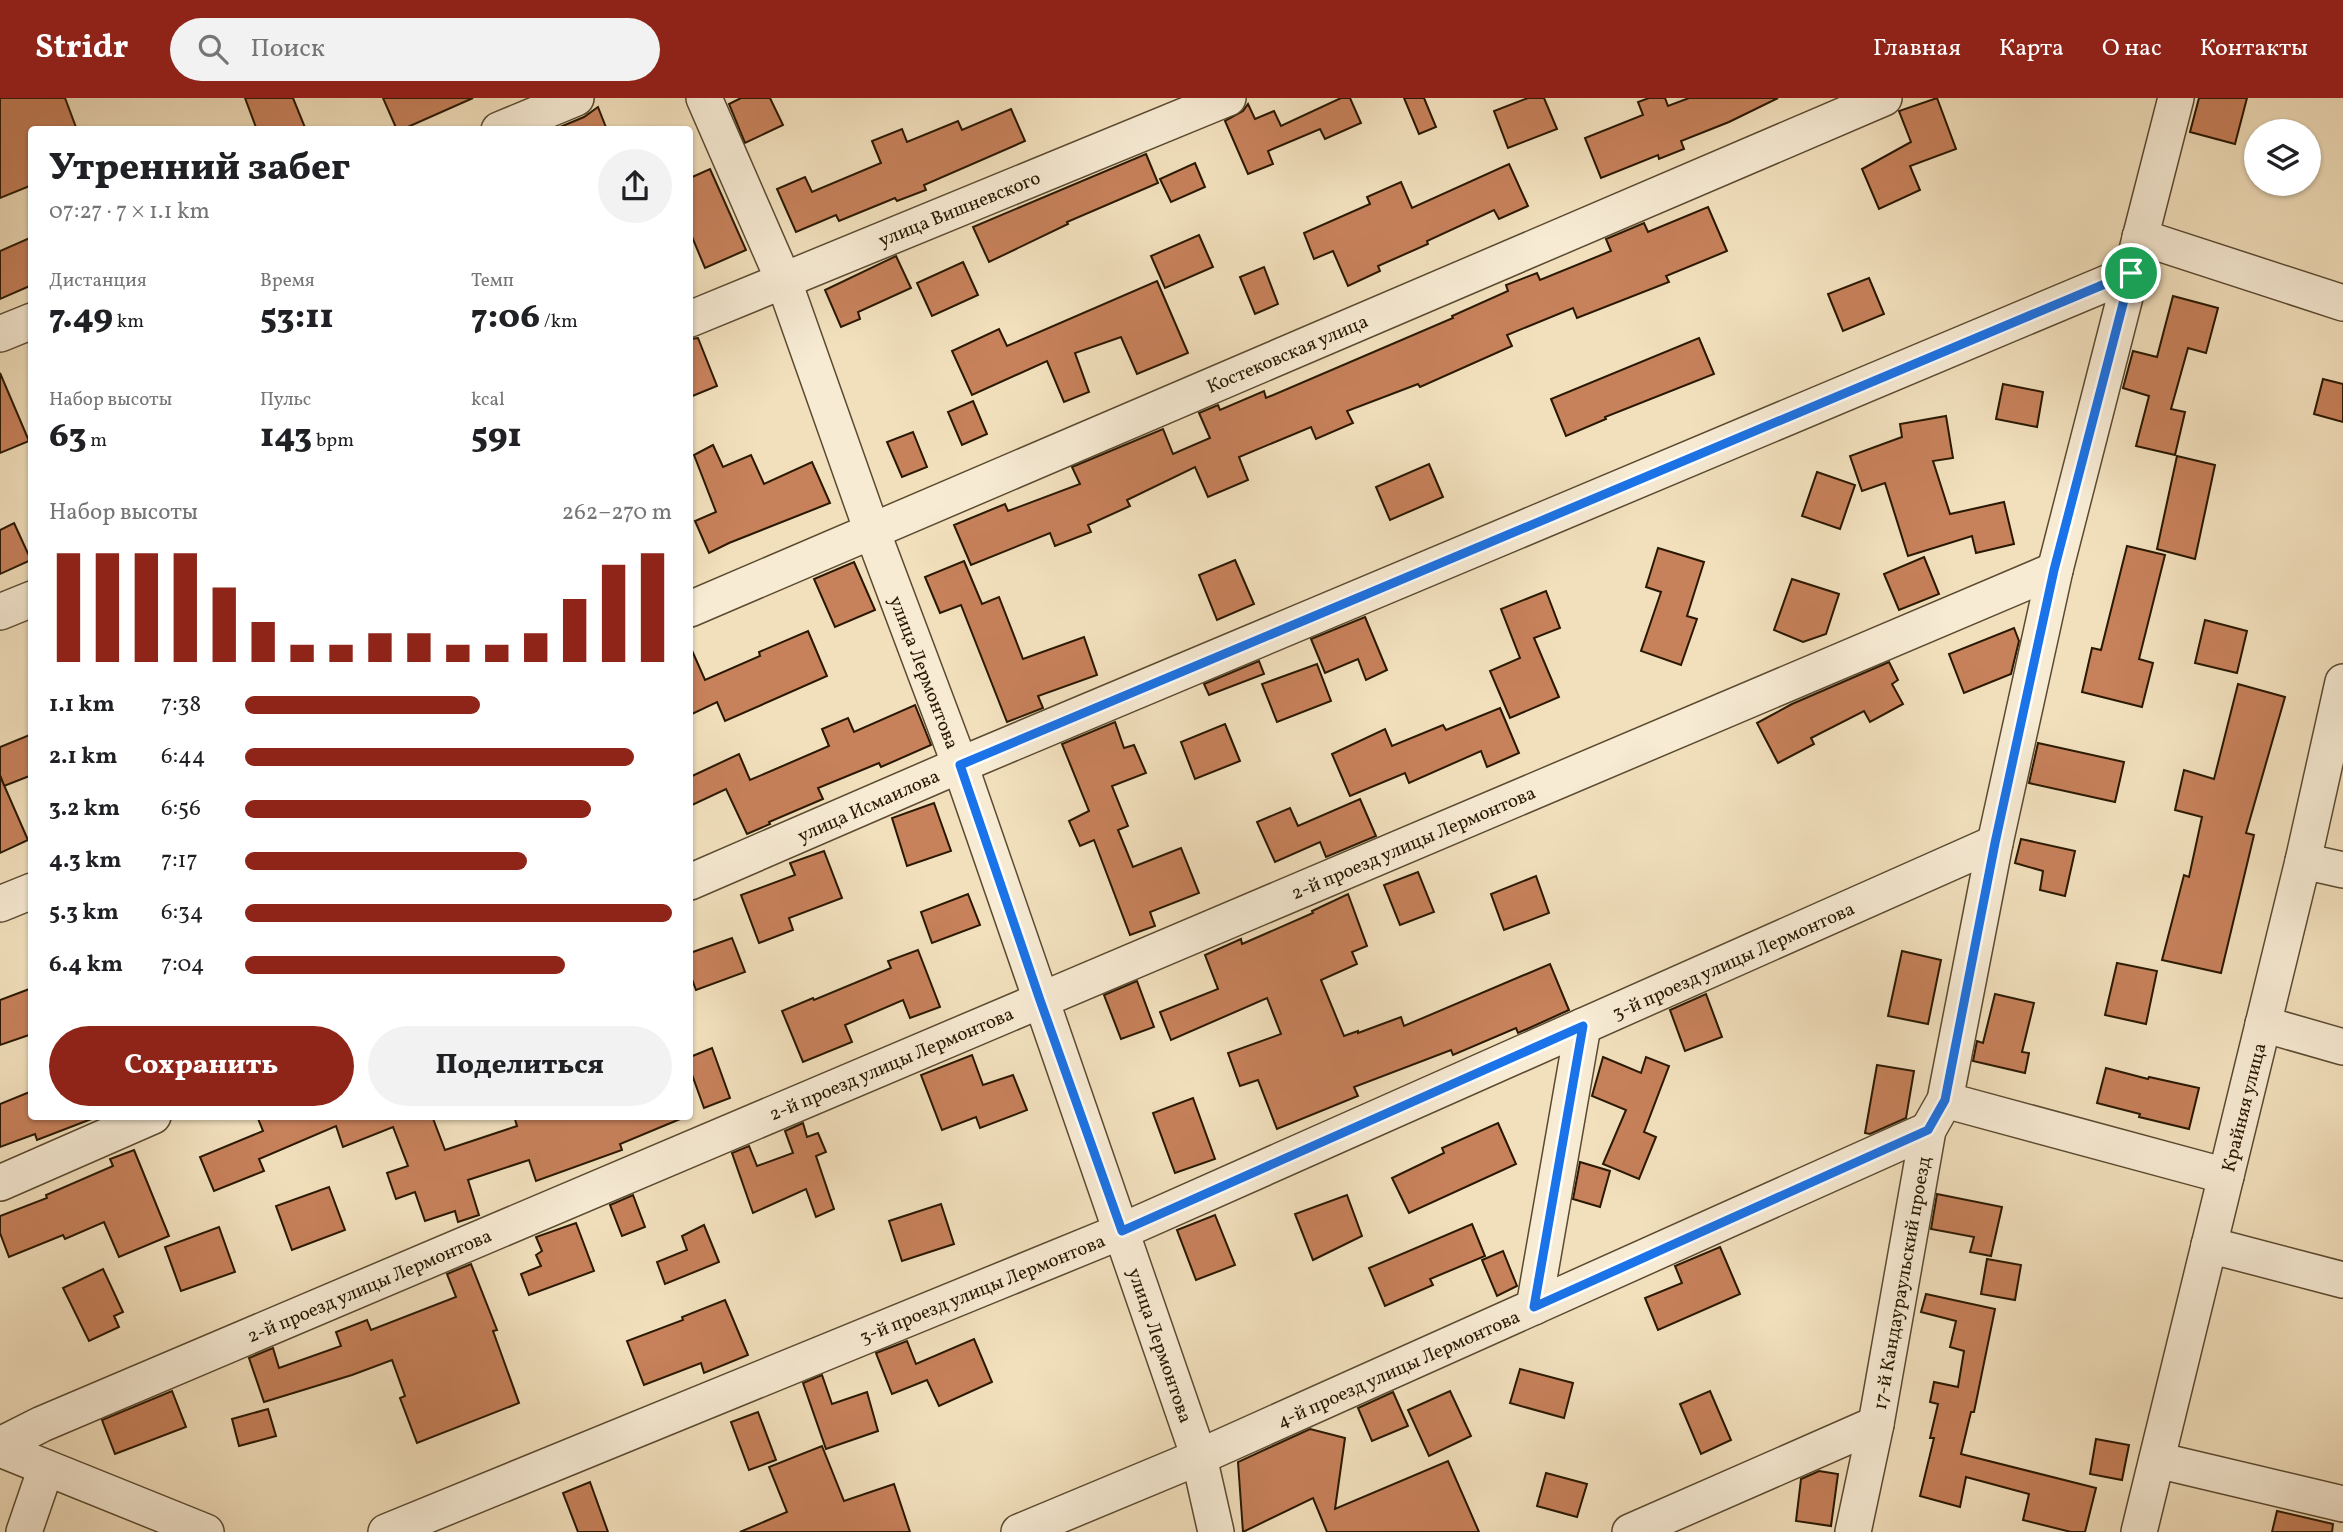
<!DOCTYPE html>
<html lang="ru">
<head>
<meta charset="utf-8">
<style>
  body { margin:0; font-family:Vollkorn,serif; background:#f2f2f2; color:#202124; height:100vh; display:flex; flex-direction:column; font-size:26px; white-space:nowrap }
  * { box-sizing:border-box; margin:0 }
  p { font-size:23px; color:#757577 }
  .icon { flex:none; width:38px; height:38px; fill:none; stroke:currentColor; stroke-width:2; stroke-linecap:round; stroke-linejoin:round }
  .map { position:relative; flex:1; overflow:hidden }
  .panel { position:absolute; left:28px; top:28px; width:665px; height:994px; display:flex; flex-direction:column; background:#fff; border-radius:7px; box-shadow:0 2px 5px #0004 }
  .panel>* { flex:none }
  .controls { position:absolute; left:2244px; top:21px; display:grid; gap:14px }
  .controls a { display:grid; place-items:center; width:77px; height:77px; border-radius:50%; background:#fff; box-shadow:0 2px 5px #0004; font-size:35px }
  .pin { position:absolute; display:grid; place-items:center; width:60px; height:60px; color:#fff; margin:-30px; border:4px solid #fff; border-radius:50%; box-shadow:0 2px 7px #0007 }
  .round { display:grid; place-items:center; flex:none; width:74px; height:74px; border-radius:37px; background:#f2f2f2 }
  .headline { display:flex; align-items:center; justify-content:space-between; height:119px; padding:0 21px }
  h1 { font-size:38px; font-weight:800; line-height:52px }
  .metrics { display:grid; grid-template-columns:repeat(3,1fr); gap:10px; height:119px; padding:7px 21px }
  .metrics div { display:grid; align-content:center }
  .metrics b { font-size:35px; font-weight:800 }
  .metrics small { font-size:19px; font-weight:400 }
  .metrics p { font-size:19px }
  .chart { height:196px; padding:14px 21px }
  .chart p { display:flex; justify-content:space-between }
  .chart svg { width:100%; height:126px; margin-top:7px; stroke:#8f2418; stroke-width:6 }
  .cta { display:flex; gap:14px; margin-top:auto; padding:14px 21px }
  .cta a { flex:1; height:80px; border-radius:42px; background:#8f2418; color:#fff; font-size:28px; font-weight:800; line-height:80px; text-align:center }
  .cta a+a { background:#f2f2f2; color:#202124 }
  ul { padding:0 21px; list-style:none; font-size:23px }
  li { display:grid; grid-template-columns:112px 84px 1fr; align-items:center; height:52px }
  li i { height:18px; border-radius:9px; background:#8f2418 }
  header { display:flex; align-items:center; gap:42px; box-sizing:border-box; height:98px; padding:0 35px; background:#8f2418; color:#fff }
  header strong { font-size:33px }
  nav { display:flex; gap:38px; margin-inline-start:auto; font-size:24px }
  .search { width:490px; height:63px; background:#f2f2f2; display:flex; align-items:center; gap:18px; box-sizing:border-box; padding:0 24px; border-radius:38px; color:#757577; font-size:26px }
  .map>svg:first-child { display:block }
</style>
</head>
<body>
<header>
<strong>Stridr</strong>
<div class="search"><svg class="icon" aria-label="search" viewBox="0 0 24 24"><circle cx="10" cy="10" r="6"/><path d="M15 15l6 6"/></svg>Поиск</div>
<nav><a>Главная</a><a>Карта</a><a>О нас</a><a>Контакты</a></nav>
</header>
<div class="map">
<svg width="2343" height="1434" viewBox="0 0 2343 1434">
  <rect width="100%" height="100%" fill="#f2e0bd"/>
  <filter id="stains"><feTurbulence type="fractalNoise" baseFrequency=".00286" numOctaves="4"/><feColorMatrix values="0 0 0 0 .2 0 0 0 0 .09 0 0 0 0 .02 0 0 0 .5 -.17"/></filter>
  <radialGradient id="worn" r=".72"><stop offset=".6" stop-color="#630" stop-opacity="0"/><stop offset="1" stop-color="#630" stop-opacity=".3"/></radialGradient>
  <g fill="#c7815b" stroke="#291801" stroke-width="2">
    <polygon points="0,0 65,0 77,32 32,32 32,87 0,100"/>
    <polygon points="245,0 293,0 306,32 257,32"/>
    <polygon points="383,0 473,0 401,32 397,32"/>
    <polygon points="741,0 770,0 783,27 745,45 729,6"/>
    <polygon points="1341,0 1350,0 1361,25 1325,41 1320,31 1268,53 1273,66 1248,76 1225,23 1243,13 1248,6 1255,21 1274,13 1281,28"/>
    <polygon points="1404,0 1424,0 1436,29 1419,36"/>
    <polygon points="1528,0 1544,0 1557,31 1508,50 1494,13"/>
    <polygon points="1649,0 1665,0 1668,8 1689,0 1778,0 1729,24 1681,43 1684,51 1659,61 1658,57 1601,80 1585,40 1643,17 1638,4"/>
    <polygon points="1937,0 1956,51 1910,68 1920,92 1879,111 1862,71 1911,44 1899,13"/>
    <polygon points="2199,0 2247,0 2235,46 2190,34"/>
    <polygon points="598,9 607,32 553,32 584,19"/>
    <polygon points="1011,11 1025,43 924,87 926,92 897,103 895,100 839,123 836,117 796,134 777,91 805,79 812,94 881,65 872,43 902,31 907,44 958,23 962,32"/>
    <polygon points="1146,56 1158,85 1067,124 1068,126 989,164 973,129"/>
    <polygon points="1195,65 1205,89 1171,104 1160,81"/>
    <polygon points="1509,66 1528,108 1499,121 1494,112 1427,143 1428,146 1378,168 1380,173 1348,188 1333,153 1314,161 1304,135 1370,106 1367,99 1401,84 1412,110"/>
    <polygon points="710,71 746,152 705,170 690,134 690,80"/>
    <polygon points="1708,109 1727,153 1666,178 1669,184 1577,220 1573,210 1507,237 1512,248 1420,289 1418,286 1347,313 1353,325 1316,341 1311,329 1239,359 1248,382 1208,399 1195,369 1127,402 1130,408 1088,427 1091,434 1055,448 1050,435 971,467 954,427 1005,406 1008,413 1080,386 1072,369 1163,331 1173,356 1210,340 1199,315 1218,307 1220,312 1264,293 1266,300 1453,220 1452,218 1508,193 1506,187 1537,175 1540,182 1611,153 1606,141 1644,125 1648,134"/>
    <polygon points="1199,137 1213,169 1165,190 1151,158"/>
    <polygon points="32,139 32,187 0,201 0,153"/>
    <polygon points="896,158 911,190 858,214 860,221 841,229 825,192"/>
    <polygon points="963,164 978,197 932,218 917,185"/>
    <polygon points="1264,169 1278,206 1255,216 1240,179"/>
    <polygon points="1869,180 1884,216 1843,233 1828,196"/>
    <polygon points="1157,183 1188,255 1137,276 1121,239 1075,255 1089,294 1064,304 1047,263 972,297 952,253 999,231 1007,248"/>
    <polygon points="2173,198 2218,210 2206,255 2188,250 2171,311 2185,314 2175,357 2136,348 2149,298 2123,290 2133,253 2157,259"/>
    <polygon points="698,240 717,288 690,299 690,241"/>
    <polygon points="1699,240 1714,276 1605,319 1606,321 1566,338 1551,301"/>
    <polygon points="0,275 29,343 0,355"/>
    <polygon points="2323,281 2343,286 2343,324 2314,316"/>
    <polygon points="2003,286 2043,294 2037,329 1996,321"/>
    <polygon points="973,303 987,336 962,347 948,314"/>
    <polygon points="1946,318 1953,360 1933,363 1950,416 2004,404 2014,446 1976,455 1972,438 1908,458 1885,385 1862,393 1850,358 1902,339 1900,326"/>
    <polygon points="913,334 927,369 902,379 887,344"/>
    <polygon points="713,347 723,369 751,357 764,386 812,364 830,405 729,445 709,455 695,423 716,414 694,357"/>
    <polygon points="2177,358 2215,367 2195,461 2157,451"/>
    <polygon points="1429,366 1443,399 1390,422 1376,389"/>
    <polygon points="1817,374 1855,387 1840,431 1802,418"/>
    <polygon points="14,425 31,462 0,476 0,432"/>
    <polygon points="2127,448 2165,457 2139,561 2153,565 2142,609 2082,594 2092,550 2101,552"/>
    <polygon points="1658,450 1704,464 1687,518 1697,521 1681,567 1641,553 1661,494 1646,489"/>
    <polygon points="1924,459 1939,496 1899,512 1884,476"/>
    <polygon points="1235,462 1254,506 1217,522 1199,477"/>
    <polygon points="964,463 982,506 999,499 1023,561 1084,539 1097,577 1038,598 1043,610 1007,624 961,507 940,515 925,479"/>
    <polygon points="854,464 875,512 835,529 814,481"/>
    <polygon points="1792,481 1839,496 1826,536 1803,544 1774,532"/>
    <polygon points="1546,493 1560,530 1534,540 1559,599 1510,620 1490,573 1520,560 1501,511"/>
    <polygon points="1365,519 1387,572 1366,582 1358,561 1325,575 1311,541"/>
    <polygon points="2205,522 2247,533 2237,575 2195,565"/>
    <polygon points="2014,530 2019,543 2011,576 1964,595 1949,556"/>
    <polygon points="808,533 827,578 725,623 717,604 690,617 690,548 705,582 760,558 759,554"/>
    <polygon points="1259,563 1264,576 1209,597 1204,586"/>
    <polygon points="1889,564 1898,582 1892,586 1903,606 1870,624 1864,613 1811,640 1814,646 1778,665 1757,625 1792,606"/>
    <polygon points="1317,566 1331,603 1277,624 1262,586"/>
    <polygon points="2238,586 2285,599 2246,735 2254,737 2221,875 2162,862 2184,777 2189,779 2202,719 2175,712 2184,672 2214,681"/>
    <polygon points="915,607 931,647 881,669 879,665 818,690 823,701 769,724 770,726 747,736 726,691 690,708 690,679 739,656 750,682 829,648 822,631 848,620 854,634"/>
    <polygon points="1500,610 1519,655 1487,669 1481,653 1409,685 1405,675 1350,698 1332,656 1385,631 1392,648 1443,627 1446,632"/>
    <polygon points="1115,624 1124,650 1134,647 1146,675 1112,688 1128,728 1118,732 1133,769 1181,750 1199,795 1150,814 1155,828 1130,837 1094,742 1080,748 1069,723 1089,713 1062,646"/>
    <polygon points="1225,626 1240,663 1195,681 1181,644"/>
    <polygon points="32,636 32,677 4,688 0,677 0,649"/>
    <polygon points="2038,645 2124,664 2115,704 2029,685"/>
    <polygon points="0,678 28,742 0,755"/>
    <polygon points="1360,701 1376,738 1326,759 1320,744 1275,764 1257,724 1290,710 1298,728"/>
    <polygon points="934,705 951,753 907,768 892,720"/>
    <polygon points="2021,741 2075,753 2065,798 2040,792 2043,773 2015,765"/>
    <polygon points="824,753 842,800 789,820 793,832 759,845 741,797 795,777 790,765"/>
    <polygon points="1418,774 1434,814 1400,827 1384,787"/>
    <polygon points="1536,778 1549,815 1504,832 1491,796"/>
    <polygon points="968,796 980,827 932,845 921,814"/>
    <polygon points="1348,796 1367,848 1352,854 1357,866 1321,882 1344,938 1358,933 1358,935 1401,919 1404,928 1550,866 1569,912 1518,935 1516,930 1453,957 1451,952 1354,989 1358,998 1277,1031 1258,982 1240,988 1228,955 1281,936 1267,900 1171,942 1160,914 1218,891 1205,857 1241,841 1242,846 1313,815 1312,813"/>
    <polygon points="732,840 745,874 696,892 690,876 690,855"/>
    <polygon points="918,852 940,909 910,920 903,902 845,927 852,944 803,964 782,913 813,900 814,902 891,870 888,863"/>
    <polygon points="1902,853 1941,862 1928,926 1888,918"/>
    <polygon points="2117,865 2157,873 2146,926 2105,917"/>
    <polygon points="1137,883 1154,929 1121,941 1104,897"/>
    <polygon points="32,890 32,936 0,947 0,902"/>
    <polygon points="1706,896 1722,939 1685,953 1670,912"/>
    <polygon points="1995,896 2034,905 2022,954 2029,955 2025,975 1973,963 1977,943 1983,945"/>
    <polygon points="712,950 730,1000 704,1010 690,971 690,959"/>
    <polygon points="972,957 983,987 1013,977 1027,1012 980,1030 976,1019 942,1032 921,977"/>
    <polygon points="1603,959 1641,975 1646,959 1669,968 1644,1034 1656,1039 1639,1081 1603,1066 1626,1012 1592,998"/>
    <polygon points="1877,967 1914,973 1906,1020 1870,1036 1865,1035"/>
    <polygon points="2106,970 2148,981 2149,979 2199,990 2189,1031 2139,1019 2140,1016 2097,1005"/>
    <polygon points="32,993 32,1018 94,1020 37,1042 35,1036 0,1049 0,1006"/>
    <polygon points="1193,1000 1215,1061 1175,1075 1153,1015"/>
    <polygon points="257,1018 432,1018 445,1052 517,1028 514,1018 685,1019 620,1046 622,1052 536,1083 529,1062 468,1082 479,1117 458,1124 455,1113 425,1123 415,1094 396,1101 387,1075 408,1068 393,1029 343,1049 336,1028 259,1061 264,1073 214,1093 200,1059 263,1033"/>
    <polygon points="803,1025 807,1039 818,1035 826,1054 816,1058 834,1111 816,1119 806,1091 753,1115 732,1055 749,1048 757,1068 793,1055 785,1033"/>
    <polygon points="1498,1025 1516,1066 1409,1115 1392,1080 1444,1055 1442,1050"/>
    <polygon points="134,1052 169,1138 119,1159 104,1124 65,1141 63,1137 9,1159 0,1135 0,1118 47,1100 46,1097 113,1068 110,1061"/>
    <polygon points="1580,1064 1610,1073 1600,1109 1573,1101"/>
    <polygon points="329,1089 345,1132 292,1152 276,1108"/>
    <polygon points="1937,1096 2002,1109 1991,1158 1970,1154 1974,1139 1931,1131"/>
    <polygon points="633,1097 645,1129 622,1138 610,1107"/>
    <polygon points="1347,1097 1362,1138 1313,1162 1295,1116"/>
    <polygon points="941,1106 954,1146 902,1163 889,1123"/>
    <polygon points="1215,1117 1235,1167 1196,1182 1177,1132"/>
    <polygon points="576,1125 594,1173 529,1197 521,1176 541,1168 536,1157 542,1153 536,1139"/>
    <polygon points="1472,1126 1485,1158 1430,1181 1433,1187 1385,1208 1369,1170"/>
    <polygon points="704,1127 719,1164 665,1186 657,1164 687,1152 682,1138"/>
    <polygon points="219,1129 235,1174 181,1193 165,1149"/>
    <polygon points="1720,1149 1740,1196 1658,1232 1645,1200 1682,1185 1675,1168"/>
    <polygon points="1503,1153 1517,1188 1497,1198 1482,1162"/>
    <polygon points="1987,1161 2021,1167 2015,1202 1981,1196"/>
    <polygon points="471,1166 497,1232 493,1233 519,1305 417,1345 400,1300 405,1298 392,1262 352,1277 264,1304 249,1260 273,1250 279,1270 341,1248 336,1234 367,1222 371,1232 456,1199 447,1176"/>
    <polygon points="103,1171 123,1214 114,1218 119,1229 89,1243 63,1190"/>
    <polygon points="1926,1196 1995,1211 1974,1314 1971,1314 1961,1356 2096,1390 2085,1434 2071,1434 2023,1422 2029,1396 1966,1379 1960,1409 1920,1398 1934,1340 1930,1340 1938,1306 1930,1304 1934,1284 1958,1289 1964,1253 1950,1249 1956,1223 1921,1214"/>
    <polygon points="725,1202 748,1257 704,1275 701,1265 644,1287 627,1243 683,1222 682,1219"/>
    <polygon points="974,1241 992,1284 939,1308 927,1282 892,1296 876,1255 907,1243 916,1266"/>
    <polygon points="1520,1271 1573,1285 1564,1320 1510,1305"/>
    <polygon points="822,1277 832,1306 867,1294 878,1333 826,1351 803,1285"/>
    <polygon points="172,1293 186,1329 115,1356 102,1322"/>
    <polygon points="1450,1293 1471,1338 1429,1358 1408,1312"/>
    <polygon points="1710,1293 1731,1342 1701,1356 1680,1306"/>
    <polygon points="1393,1294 1408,1328 1372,1343 1358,1310"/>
    <polygon points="268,1311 276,1338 239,1348 232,1321"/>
    <polygon points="758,1314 776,1362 749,1372 731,1324"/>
    <polygon points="1310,1331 1345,1340 1335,1411 1448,1363 1479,1434 1327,1434 1313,1400 1243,1434 1238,1364"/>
    <polygon points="2096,1341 2129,1347 2122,1382 2090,1376"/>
    <polygon points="822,1348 844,1403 894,1386 910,1434 740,1434 787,1414 769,1369"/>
    <polygon points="1819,1373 1838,1376 1831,1428 1796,1423 1801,1381"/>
    <polygon points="1546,1375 1587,1386 1577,1419 1537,1408"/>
    <polygon points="590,1384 608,1434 578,1434 563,1395"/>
    <polygon points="2277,1413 2333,1426 2332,1434 2272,1434"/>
  </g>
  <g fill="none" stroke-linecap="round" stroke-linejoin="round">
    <g stroke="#5b4a30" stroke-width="38">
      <g id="minor">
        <polyline points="704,0 783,181 872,433 960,667 1199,1359 1216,1434"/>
        <polyline points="499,32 576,0"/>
        <polyline points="2140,139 2343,205"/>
        <polyline points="690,221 1228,0"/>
        <polyline points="0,236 32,223"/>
        <polyline points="690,511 1884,0"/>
        <polyline points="0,514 32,501"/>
        <polyline points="2303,763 2343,772"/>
        <polyline points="690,784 960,667 2131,175"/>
        <polyline points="0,806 32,793"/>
        <polyline points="2263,926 2343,949"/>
        <polyline points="1945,1002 2226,1078"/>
        <polyline points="0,1085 153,1018"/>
        <polyline points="2209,1147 2343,1182"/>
        <polyline points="1534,1209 1583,928"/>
        <polyline points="0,1347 42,1326 2055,472"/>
        <polyline points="0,1351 206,1434"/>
        <polyline points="2157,1362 2343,1406"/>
        <polyline points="24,1434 46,1370"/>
        <polyline points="386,1434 1122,1133 1995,745"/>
        <polyline points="1019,1434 1199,1359 1928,1032"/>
        <polyline points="1630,1434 1876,1326"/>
        <polyline points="1853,1434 1876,1326 1928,1032 1945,1002 1995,745 2055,472 2176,0"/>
        <polyline points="2139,1434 2303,763 2343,584"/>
      </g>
    </g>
    <use href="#minor" stroke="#f7ebd4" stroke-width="35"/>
  </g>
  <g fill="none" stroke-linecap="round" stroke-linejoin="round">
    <g stroke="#fff" stroke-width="14">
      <polygon id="route" points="2131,175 2054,472 1995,745 1945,1002 1928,1032 1534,1209 1583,928 1122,1133 1040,902 960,667"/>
    </g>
    <use href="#route" stroke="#1a73e8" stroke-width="9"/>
  </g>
  <g text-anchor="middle" stroke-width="5" stroke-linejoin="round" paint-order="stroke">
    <g font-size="19" fill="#291801" stroke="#f7ebd4">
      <text transform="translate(959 110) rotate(-22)" y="7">улица Вишневского</text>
      <text transform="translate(1287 255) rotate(-23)" y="7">Костековская улица</text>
      <text transform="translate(925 574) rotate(69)" y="7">улица Лермонтова</text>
      <text transform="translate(868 707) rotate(-24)" y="7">улица Исмаилова</text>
      <text transform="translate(1413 744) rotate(-23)" y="7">2-й проезд улицы Лермонтова</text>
      <text transform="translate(1733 862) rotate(-24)" y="7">3-й проезд улицы Лермонтова</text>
      <text transform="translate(891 965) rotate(-23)" y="7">2-й проезд улицы Лермонтова</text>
      <text transform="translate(2243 1009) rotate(-76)" y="7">Крайняя улица</text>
      <text transform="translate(1901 1185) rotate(-80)" y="7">17-й Кандаураульский проезд</text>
      <text transform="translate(369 1187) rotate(-23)" y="7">2-й проезд улицы Лермонтова</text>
      <text transform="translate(982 1190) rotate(-22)" y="7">3-й проезд улицы Лермонтова</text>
      <text transform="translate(1161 1247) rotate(71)" y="7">улица Лермонтова</text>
      <text transform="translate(1398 1270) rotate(-24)" y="7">4-й проезд улицы Лермонтова</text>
    </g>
  </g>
  <rect width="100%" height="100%" filter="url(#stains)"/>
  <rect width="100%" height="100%" fill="url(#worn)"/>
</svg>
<div class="controls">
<a><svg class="icon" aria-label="layers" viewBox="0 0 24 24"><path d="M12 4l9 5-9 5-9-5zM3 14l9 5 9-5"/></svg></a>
</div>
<div class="pin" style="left:2131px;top:175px;background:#1e9e55"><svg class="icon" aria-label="arrive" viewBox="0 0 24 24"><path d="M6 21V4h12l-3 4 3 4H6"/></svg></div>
<section class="panel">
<div class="headline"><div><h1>Утренний забег</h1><p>07:27 · 7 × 1.1 km</p></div><a class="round"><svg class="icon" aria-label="share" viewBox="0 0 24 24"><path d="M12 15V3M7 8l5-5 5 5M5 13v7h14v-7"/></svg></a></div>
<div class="metrics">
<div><p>Дистанция</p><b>7.49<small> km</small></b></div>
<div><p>Время</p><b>53:11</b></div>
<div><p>Темп</p><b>7:06<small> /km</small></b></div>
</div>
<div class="metrics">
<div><p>Набор высоты</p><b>63<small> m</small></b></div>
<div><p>Пульс</p><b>143<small> bpm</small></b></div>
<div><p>kcal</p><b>591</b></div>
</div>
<div class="chart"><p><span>Набор высоты</span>262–270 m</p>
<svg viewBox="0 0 160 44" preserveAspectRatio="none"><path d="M5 44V6M15 44V6M25 44V6M35 44V6M45 44V18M55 44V30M65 44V38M75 44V38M85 44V34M95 44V34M105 44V38M115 44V38M125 44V34M135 44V22M145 44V10M155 44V6"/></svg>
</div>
<ul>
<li><b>1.1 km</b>7:38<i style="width:55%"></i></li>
<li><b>2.1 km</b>6:44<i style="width:91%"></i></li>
<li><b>3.2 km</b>6:56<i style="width:81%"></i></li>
<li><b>4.3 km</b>7:17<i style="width:66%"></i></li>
<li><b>5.3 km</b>6:34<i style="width:100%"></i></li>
<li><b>6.4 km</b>7:04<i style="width:75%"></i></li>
</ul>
<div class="cta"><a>Сохранить</a><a>Поделиться</a></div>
</section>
</div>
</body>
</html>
